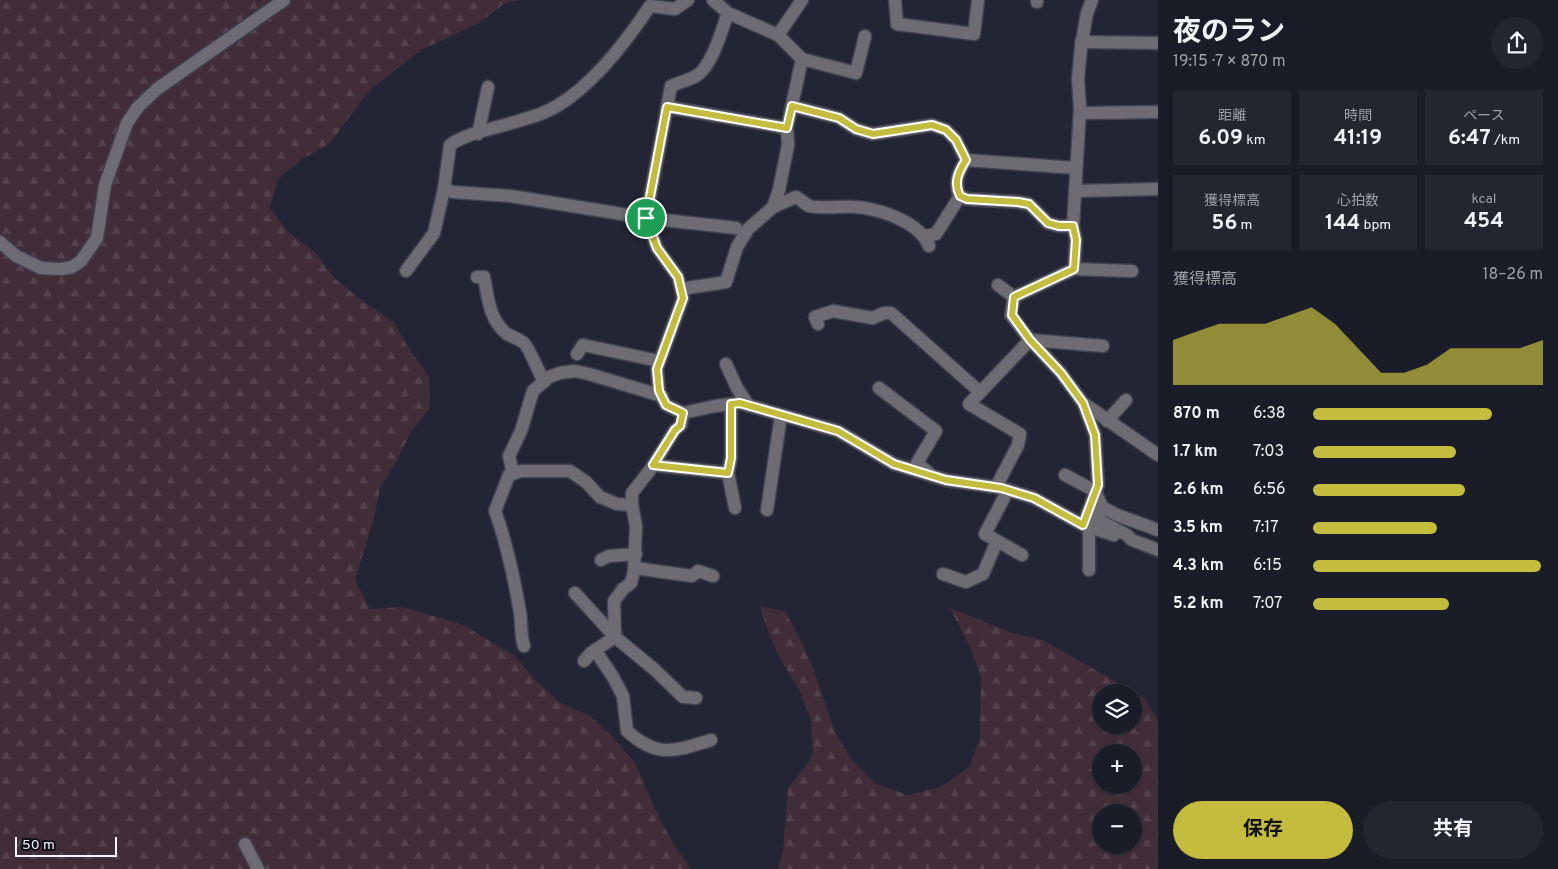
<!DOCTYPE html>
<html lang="ja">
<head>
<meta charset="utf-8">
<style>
  body { margin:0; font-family:Overpass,"Noto Sans JP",sans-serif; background:#23252f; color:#f1f3f6; height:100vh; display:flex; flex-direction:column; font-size:19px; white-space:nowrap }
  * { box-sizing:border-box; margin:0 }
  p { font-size:16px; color:#9fa1a7 }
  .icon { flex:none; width:28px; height:28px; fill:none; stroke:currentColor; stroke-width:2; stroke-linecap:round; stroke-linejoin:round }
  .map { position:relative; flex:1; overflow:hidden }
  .panel { display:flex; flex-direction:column; background:#1a1c27; width:400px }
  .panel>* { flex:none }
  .buttons { position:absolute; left:1092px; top:684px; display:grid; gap:10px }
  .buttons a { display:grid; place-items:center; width:50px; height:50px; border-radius:50%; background:#1a1c27; box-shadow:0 1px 4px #0004,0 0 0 1px #383a44; font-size:25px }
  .scale { position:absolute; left:15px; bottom:12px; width:102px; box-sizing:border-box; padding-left:5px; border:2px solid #f1f3fd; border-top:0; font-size:14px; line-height:18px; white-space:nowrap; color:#f1f3fd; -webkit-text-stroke:4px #0e0f16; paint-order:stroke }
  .pin { position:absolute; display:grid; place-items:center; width:42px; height:42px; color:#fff; margin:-21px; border:2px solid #fff; border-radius:50%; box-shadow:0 1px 5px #0007 }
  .round { display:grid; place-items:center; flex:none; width:52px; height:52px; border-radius:26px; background:#23252f }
  .head { display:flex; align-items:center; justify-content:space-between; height:85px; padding:0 15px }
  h1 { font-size:28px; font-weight:700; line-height:38px }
  .metrics { display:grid; grid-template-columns:repeat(3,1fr); gap:8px; height:85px; padding:5px 15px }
  .metrics div { display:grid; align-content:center; border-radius:0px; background:#23252f; text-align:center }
  .metrics b { font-size:21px; font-weight:700 }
  .metrics small { font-size:14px; font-weight:400 }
  .metrics p { font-size:14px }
  .chart { height:140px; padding:10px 15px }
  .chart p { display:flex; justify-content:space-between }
  .chart svg { width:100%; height:90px; margin-top:5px; fill:#c4bc3e; opacity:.7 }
  .button { display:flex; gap:10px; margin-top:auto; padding:10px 15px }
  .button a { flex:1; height:58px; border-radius:30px; background:#c4bc3e; color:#111; font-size:20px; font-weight:700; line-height:58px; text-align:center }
  .button a+a { background:#23252f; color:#f1f3f6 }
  ul { padding:0 15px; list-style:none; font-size:16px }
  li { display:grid; grid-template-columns:80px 60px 1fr; align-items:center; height:38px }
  li i { height:12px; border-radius:6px; background:#c4bc3e }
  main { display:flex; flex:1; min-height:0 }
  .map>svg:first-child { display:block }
</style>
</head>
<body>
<main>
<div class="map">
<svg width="1158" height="869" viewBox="0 0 1158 869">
  <defs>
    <pattern id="forest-firs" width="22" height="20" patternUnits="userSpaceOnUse" patternTransform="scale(1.25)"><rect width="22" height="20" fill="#402d38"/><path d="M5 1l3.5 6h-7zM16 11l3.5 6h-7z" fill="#53424c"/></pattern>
  </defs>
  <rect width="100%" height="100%" fill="#232534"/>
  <g fill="url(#forest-firs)" fill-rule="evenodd">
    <polygon points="0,0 519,0 504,4 479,23 421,50 370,90 329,144 302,159 278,179 270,208 289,233 315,252 335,279 368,305 394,322 409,349 429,376 430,408 411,432 396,462 380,488 374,518 355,580 370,609 403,607 463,625 515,656 535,680 559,702 590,716 614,738 635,763 660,820 676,848 691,869 0,869"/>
    <path d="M 760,606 L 785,611 L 800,639 L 813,668 L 835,732 L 851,759 L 876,784 L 908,795 L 941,787 L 969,767 L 980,738 L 981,676 L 970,647 L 950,608 L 1012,633 L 1043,640 L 1144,698 L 1158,720 L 1158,869 L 778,869 L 783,851 L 788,788 L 808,763 L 813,752 L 811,720 L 800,691 L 783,664 L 769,635 ZM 1101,692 L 1134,692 L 1134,725 L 1101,725 ZM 1101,752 L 1134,752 L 1134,785 L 1101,785 ZM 1101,812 L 1134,812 L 1134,845 L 1101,845 Z"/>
  </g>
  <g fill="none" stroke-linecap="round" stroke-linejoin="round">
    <g stroke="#404250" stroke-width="15">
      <g id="minor">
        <path d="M 688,0 L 675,9 L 650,6 C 626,42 594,84 557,106 C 547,112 536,116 525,119 C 505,126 465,133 450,145 L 444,189 L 453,192 L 511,196 L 646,218 L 736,228"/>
        <path d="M 713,0 L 728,13 L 778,35 L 802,59 L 787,128 L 788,145 L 779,190 L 773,207 L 796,197 C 800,199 805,204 809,206 C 818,209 845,206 856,207 C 880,209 920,222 929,246"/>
        <polyline points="895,0 897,24 974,34 978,0"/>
        <polyline points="1037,2 1037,0"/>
        <path d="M 728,13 C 722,29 712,67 696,76 C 691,79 678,83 671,86 L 646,218 L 657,248 L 678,277 L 683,298 L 657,369 L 659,391 L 666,405 L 683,413 L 715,406 L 740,403 L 838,431 L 894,464 L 946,480 L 1001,488 L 1034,498 L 1083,525 L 1098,485 L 1095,435 L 1083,403 L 1061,373 L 1030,340 L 1011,315 L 1014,297 L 1074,269 L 1076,240 L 1073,226 L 1080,109 L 1078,79 L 1081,47 L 1087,13 L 1092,0"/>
        <polyline points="778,35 802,0"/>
        <polyline points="1081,42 1158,43"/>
        <polyline points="802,59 856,73 865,36"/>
        <polyline points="792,106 839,118 856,129 873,134 932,125 946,130 956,140 966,160 1076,168"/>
        <polyline points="667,107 787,128"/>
        <polyline points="1080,113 1158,112"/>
        <polyline points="478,134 488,87"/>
        <path d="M 966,160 C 959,171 953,183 960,196 L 967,199 L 1018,202 L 1029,204 L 1048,223 L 1059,226 L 1073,226"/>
        <polyline points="1075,191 1158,189"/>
        <polyline points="926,236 936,234 960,196"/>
        <polyline points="0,242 16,256 41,268 61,269 72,267 81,261 97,238 105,185 127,123 138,107 157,89 284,0"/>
        <polyline points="1074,269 1132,271"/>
        <polyline points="406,271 434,233 444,189"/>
        <path d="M 477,277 L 484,277 C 488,297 489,320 507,334 C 512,337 519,339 524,343 C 528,346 540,374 544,382"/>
        <polyline points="998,285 1014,297"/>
        <polyline points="681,289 726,282 737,247 748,229 773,207"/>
        <polyline points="818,324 815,317 833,311 873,318 884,313 891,313 980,392"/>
        <polyline points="577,354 583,345 659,361"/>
        <polyline points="726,364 737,388 749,406"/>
        <polyline points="879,388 936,431 917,463 929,473"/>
        <polyline points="1083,403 1158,455"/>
        <polyline points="1107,421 1126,400"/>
        <polyline points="653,465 728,473 731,458 731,404"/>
        <polyline points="728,473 735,508"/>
        <polyline points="513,474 509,456 521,431 533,391 549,377 560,373 575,371 589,374 662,396"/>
        <polyline points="1065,475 1095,491 1102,507 1117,515 1158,530"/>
        <polyline points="996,487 1018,445 1020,434 969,404 1030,340 1103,346"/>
        <polyline points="1008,490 985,534 1022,555"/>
        <polyline points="1102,507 1097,519 1127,535 1132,540 1158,550"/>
        <polyline points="767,510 781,415"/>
        <polyline points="1083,525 1114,535"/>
        <polyline points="1089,526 1089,570"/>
        <polyline points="601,560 609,556 636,554"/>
        <polyline points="635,568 692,576 698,571 713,576"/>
        <polyline points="943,574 966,582 983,574 997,541"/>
        <polyline points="575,593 615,637 654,669 683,697 696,698"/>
        <path d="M 524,646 C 520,634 522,624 520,612 C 514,578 507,543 495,511 L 509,475 L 521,471 L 570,471 L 586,482 L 600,497 L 617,504 L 632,505 L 632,493 L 650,470 L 675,430 L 681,425 L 683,413"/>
        <path d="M 595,650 L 613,677 L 623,696 L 627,731 C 658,759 675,751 711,740"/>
        <polyline points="584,661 591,653 615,637 614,601 623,589 631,583 634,571 636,526 632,505"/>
        <polyline points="245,844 258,869"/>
      </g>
    </g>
    <use href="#minor" stroke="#6f6b72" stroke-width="12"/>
  </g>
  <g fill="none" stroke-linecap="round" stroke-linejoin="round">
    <g stroke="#fff" stroke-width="10">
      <path id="route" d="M 792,106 L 839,118 L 856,129 L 873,134 L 932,125 L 946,130 L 956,140 L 966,160 C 959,171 953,182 960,196 L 967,199 L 1018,202 L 1029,204 L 1048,223 L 1059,226 L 1073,226 L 1076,240 L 1074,269 L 1014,297 L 1012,315 L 1030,340 L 1061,373 L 1083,403 L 1095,435 L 1098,485 L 1083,525 L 1034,498 L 1001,488 L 946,480 L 894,464 L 838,431 L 740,403 L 731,404 L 731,458 L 728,473 L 653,465 L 675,430 L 680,426 L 683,413 L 666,405 L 659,391 L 657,369 L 683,298 L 678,277 L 657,248 L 646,218 L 667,107 L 787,128 Z"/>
    </g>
    <use href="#route" stroke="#c4bc3e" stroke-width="6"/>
  </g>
</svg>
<div class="buttons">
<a><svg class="icon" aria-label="layers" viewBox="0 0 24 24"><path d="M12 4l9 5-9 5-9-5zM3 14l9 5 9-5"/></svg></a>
<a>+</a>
<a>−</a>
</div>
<div class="scale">50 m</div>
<div class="pin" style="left:646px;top:218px;background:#1e9e55"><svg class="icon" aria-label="arrive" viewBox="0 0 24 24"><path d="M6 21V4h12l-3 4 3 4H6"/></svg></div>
</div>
<section class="panel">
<div class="head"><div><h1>夜のラン</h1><p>19:15 · 7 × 870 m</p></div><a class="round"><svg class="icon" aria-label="share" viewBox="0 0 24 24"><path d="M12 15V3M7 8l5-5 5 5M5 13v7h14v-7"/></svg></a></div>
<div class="metrics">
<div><p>距離</p><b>6.09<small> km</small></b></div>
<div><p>時間</p><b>41:19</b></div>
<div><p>ペース</p><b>6:47<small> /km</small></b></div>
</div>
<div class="metrics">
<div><p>獲得標高</p><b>56<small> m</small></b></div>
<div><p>心拍数</p><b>144<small> bpm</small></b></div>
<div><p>kcal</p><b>454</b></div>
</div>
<div class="chart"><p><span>獲得標高</span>18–26 m</p>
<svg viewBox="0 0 160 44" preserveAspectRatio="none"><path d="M0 44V22L10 18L20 14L30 14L40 14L50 10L60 6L70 14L80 26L90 38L100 38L110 34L120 26L130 26L140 26L150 26L160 22V44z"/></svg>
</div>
<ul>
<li><b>870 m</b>6:38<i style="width:78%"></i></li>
<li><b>1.7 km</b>7:03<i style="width:62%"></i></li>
<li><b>2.6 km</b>6:56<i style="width:66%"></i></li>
<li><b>3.5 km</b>7:17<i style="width:54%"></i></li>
<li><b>4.3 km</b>6:15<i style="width:99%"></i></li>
<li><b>5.2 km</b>7:07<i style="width:59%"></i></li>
</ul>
<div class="button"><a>保存</a><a>共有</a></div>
</section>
</main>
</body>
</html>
